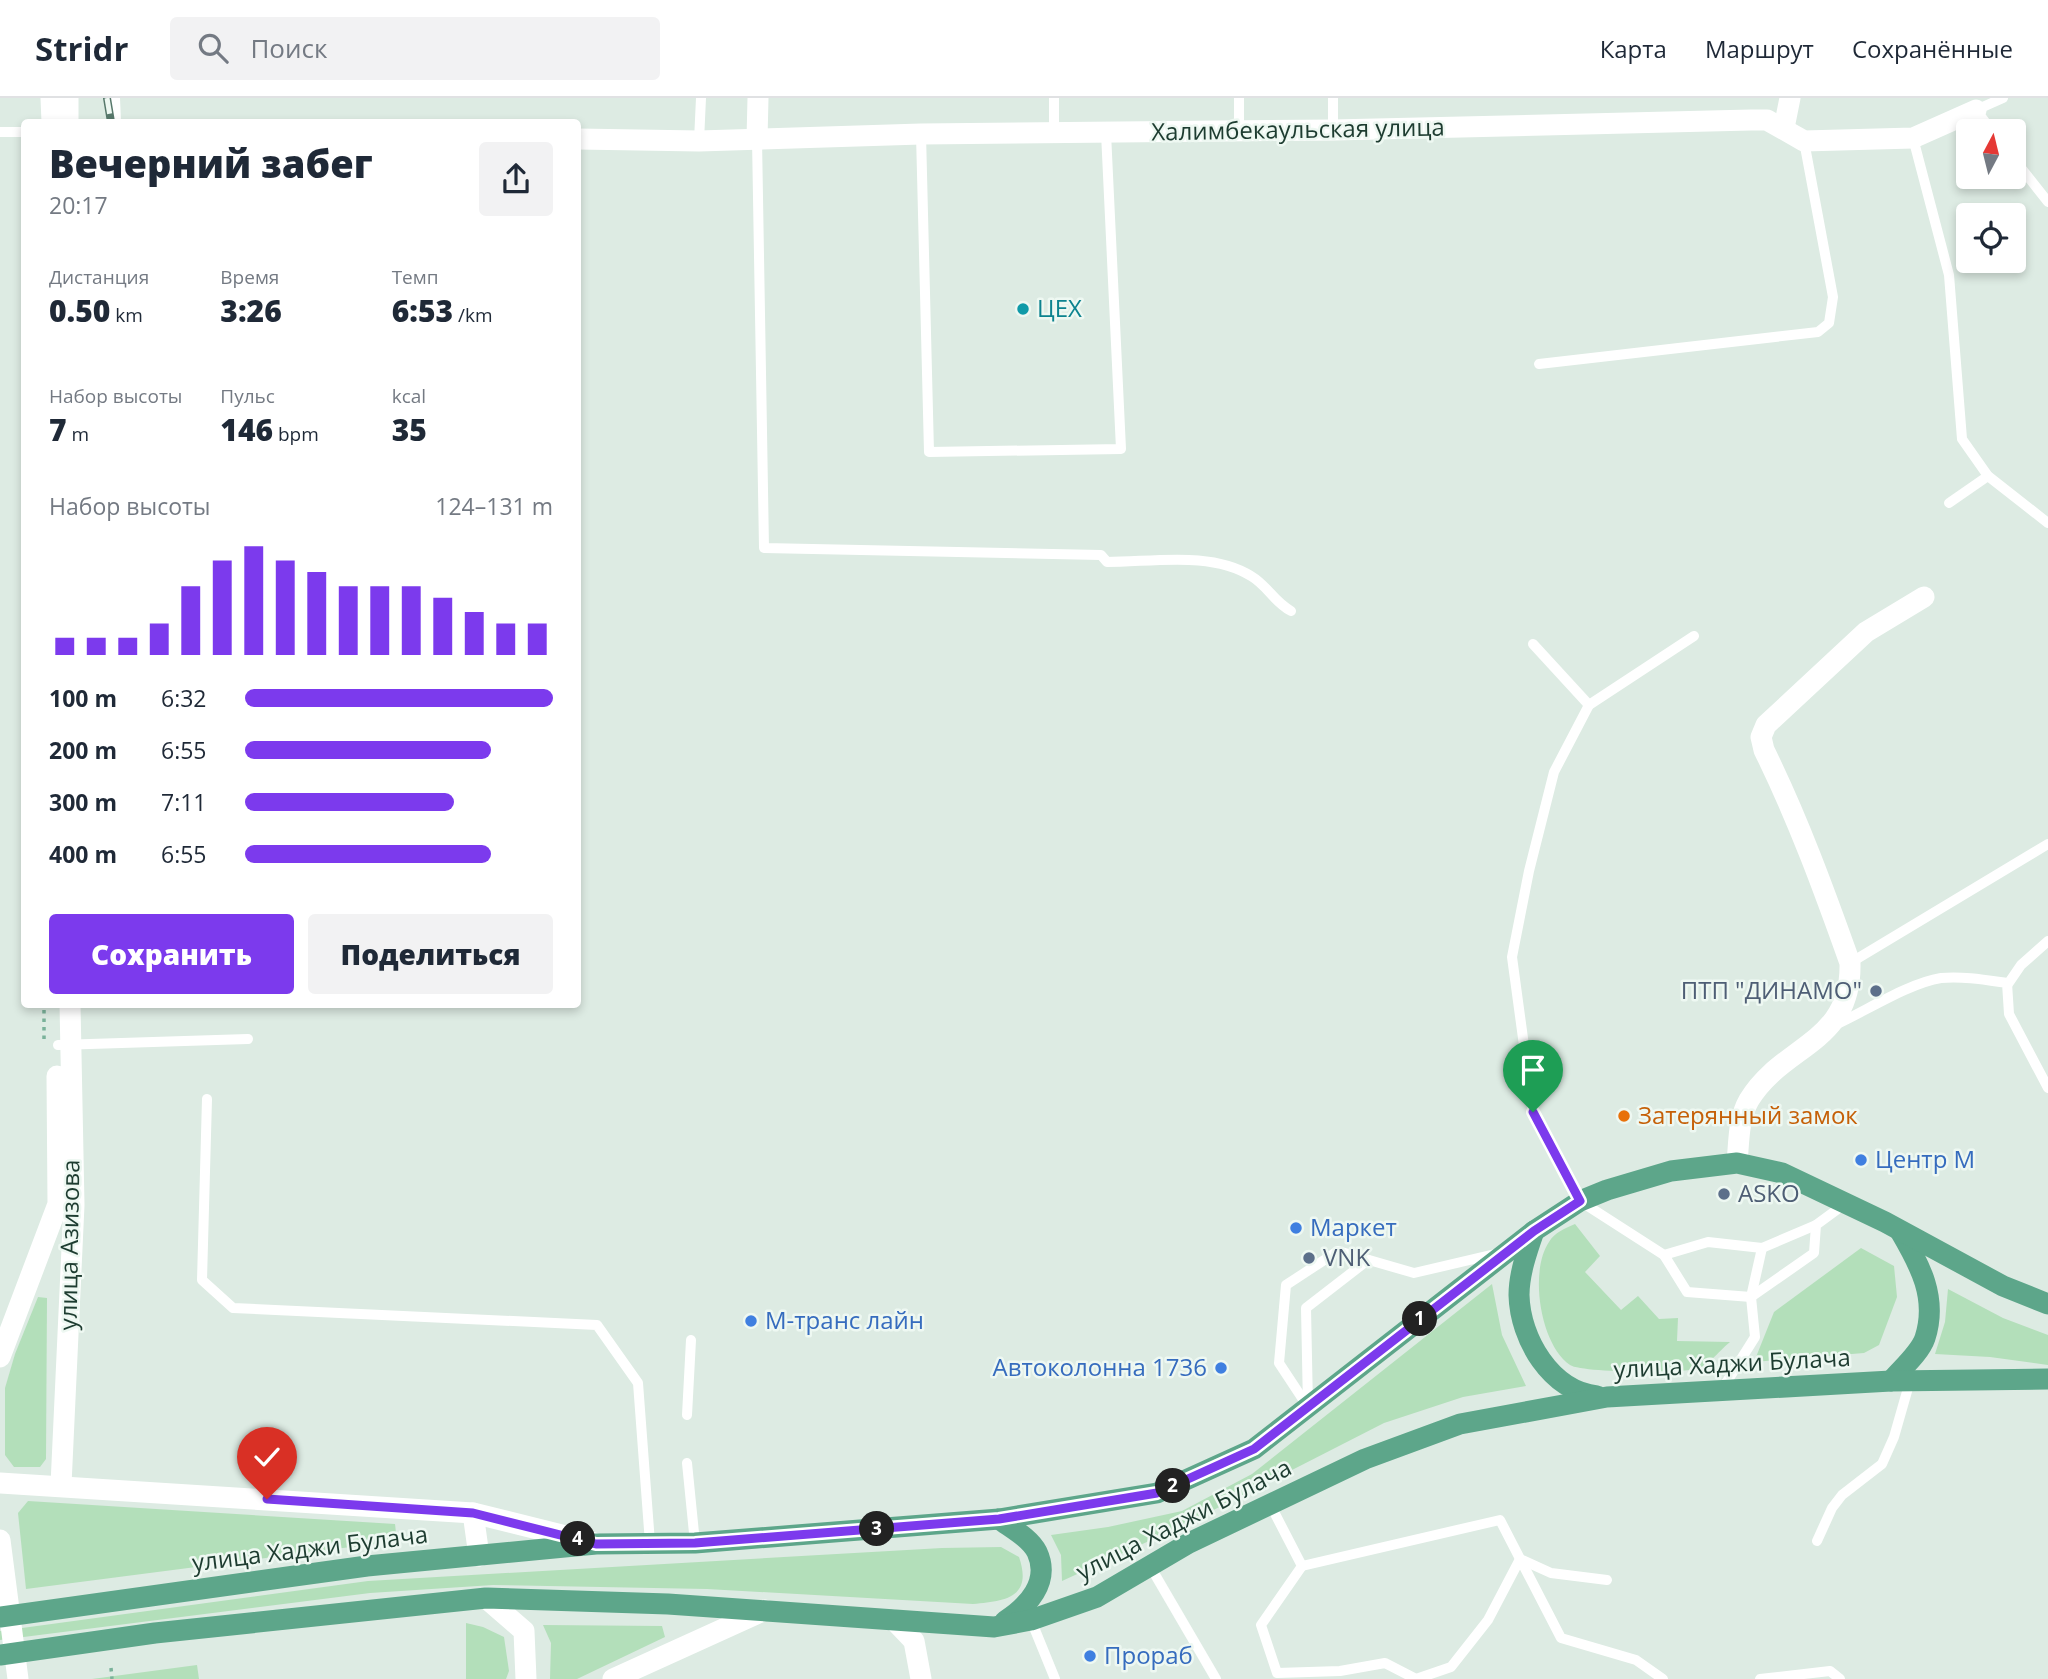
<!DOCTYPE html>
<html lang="ru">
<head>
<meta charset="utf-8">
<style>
  body { margin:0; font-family:"Open Sans",sans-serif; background:#f2f2f3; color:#1f2937; height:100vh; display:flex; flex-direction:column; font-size:26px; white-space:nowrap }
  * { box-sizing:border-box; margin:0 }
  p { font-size:23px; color:#747a83 }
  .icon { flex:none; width:38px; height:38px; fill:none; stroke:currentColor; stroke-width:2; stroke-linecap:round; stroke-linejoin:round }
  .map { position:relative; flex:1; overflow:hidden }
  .details { position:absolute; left:21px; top:21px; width:560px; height:889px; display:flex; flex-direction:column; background:#fff; border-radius:7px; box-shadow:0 4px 10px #0003 }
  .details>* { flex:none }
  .needle { width:46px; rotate:7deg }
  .buttons { position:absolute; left:1956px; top:21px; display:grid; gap:14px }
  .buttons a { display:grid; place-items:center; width:70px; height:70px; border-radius:7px; background:#fff; box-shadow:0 4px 10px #0003; font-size:35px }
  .pin { position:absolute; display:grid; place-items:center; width:60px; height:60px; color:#fff; margin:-72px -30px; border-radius:50% 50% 50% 0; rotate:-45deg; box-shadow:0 0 7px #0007 }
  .pin .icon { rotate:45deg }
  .km { position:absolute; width:35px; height:35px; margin:-18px; border-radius:50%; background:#222; color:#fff; font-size:19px; line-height:35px; text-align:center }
  .round { display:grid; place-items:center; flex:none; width:74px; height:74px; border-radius:7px; background:#f2f2f3 }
  .summary { display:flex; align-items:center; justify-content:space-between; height:119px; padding:0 28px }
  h1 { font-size:38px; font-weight:800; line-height:52px }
  .stats { display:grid; grid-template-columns:repeat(3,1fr); gap:10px; height:119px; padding:7px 28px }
  .stats div { display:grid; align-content:center }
  .stats b { font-size:30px; font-weight:800 }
  .stats small { font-size:19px; font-weight:400 }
  .stats p { font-size:19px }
  .chart { height:196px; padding:14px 28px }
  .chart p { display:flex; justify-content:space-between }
  .chart svg { width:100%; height:126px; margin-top:7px; stroke:#7c3aed; stroke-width:6 }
  .cta { display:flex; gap:14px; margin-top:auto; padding:14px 28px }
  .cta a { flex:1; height:80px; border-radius:7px; background:#7c3aed; color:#fff; font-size:28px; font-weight:800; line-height:80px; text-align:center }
  .cta a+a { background:#f2f2f3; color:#1f2937 }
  ul { padding:0 28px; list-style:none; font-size:23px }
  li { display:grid; grid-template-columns:112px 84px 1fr; align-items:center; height:52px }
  li i { height:18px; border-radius:9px; background:#7c3aed }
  header { display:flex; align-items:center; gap:42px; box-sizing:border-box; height:98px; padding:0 35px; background:#fff; border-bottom:2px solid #e0e1e3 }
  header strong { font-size:33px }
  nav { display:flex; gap:38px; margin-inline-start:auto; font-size:24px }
  .search { width:490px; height:63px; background:#f2f2f3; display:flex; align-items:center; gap:18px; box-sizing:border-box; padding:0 24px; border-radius:7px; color:#747a83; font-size:26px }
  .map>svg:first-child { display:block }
</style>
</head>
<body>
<header>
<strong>Stridr</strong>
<div class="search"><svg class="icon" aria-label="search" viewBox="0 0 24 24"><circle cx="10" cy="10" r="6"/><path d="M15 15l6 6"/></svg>Поиск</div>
<nav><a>Карта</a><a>Маршрут</a><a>Сохранённые</a></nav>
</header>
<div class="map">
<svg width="2048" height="1581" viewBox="0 0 2048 1581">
  <rect width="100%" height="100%" fill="#ddebe3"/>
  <g fill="#b3dfba">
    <path d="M 1575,1126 L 1600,1158 L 1585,1174 L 1621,1212 L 1638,1198 L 1659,1221 L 1678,1220 L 1677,1243 L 1730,1244 C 1721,1251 1708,1268 1697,1271 C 1682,1275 1582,1275 1570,1267 C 1540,1247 1529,1173 1549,1144 C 1555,1134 1564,1131 1575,1126 Z"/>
    <polygon points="1861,1150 1894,1168 1897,1199 1879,1247 1864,1255 1754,1264 1774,1214"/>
    <polygon points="1492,1186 1502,1237 1526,1288 1463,1299 1384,1325 1186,1426 1062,1483 1061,1457 1051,1437 1108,1429 1182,1413 1252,1376"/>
    <polygon points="1948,1191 2003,1220 2048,1237 2048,1267 1990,1259 1935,1256 1945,1224"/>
    <polygon points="38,1199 47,1200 46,1361 40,1369 14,1369 5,1357 5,1290 15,1256"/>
    <polygon points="28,1403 395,1426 397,1443 26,1491 18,1415"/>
    <path d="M 1001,1449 L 1019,1459 C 1033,1500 1005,1503 973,1506 L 707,1491 L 493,1487 L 370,1495 L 0,1542 L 0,1533 L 368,1483 L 942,1450 Z"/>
    <polygon points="466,1525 483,1529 504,1539 509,1573 506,1581 466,1581"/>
    <polygon points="543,1527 662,1528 665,1539 577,1581 550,1581 551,1545"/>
    <polygon points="197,1567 199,1581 92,1581"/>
  </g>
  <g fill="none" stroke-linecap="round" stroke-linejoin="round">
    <g stroke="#7ab29a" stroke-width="3.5" stroke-dasharray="3.5 5" stroke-linecap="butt">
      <polyline points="44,941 44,906"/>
      <polyline points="111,1570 112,1581"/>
    </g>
    <g stroke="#fff" stroke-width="10">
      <polyline points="115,0 116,24"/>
      <polyline points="1054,0 1054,35"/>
      <polyline points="1239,0 1239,33"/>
      <polyline points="1333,0 1333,32"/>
      <polyline points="1992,33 1976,12 2003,0"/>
      <polyline points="0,34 24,34"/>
      <polyline points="921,36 929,354 1121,351 1106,35"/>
      <polyline points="1913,40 1949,177 1962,341 1988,378 2048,425"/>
      <path d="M 757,41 L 764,450 L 1101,457 L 1107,464 C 1153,464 1211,453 1251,478 C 1268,488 1273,503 1291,513"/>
      <polyline points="699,43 701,0"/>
      <polyline points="2014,61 2048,104"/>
      <polyline points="1539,266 1818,234 1829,225 1833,199 1804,43"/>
      <polyline points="1949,405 1988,378"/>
      <polyline points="1694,538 1589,607 1554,674 1529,773 1512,859 1533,1014 1580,1103 1664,1157 1687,1194 1751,1199 1814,1155 1816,1127 1846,1105"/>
      <polyline points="1533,546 1589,607"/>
      <polyline points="1850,865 2048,746"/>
      <polyline points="2008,886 2021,867 2048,843"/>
      <path d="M 1835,927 C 1866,913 1909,885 1941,880 C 1963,878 1986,882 2007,885 L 2009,916 L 2048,990"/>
      <polyline points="58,947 248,941"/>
      <polyline points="207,1001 202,1182 233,1210 597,1227 638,1285 650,1445"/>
      <polyline points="1664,1157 1708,1144 1762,1150 1816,1127"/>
      <polyline points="1721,1293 1755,1239 1751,1199 1762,1150"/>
      <polyline points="1308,1309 1279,1265 1286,1187 1338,1153 1414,1175 1495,1156"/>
      <polyline points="1308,1309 1306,1210 1368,1162"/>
      <polyline points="687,1317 691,1242"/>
      <polyline points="687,1365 695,1445"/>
      <polyline points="1270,1406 1302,1468 1261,1527 1277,1575 1340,1573 1385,1565 1416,1581 1451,1569 1488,1522 1520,1461 1551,1475 1607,1482"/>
      <polyline points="1817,1443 1832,1410 1842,1397 1882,1366 1894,1339 1910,1283"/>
      <polyline points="1150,1468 1216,1581"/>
      <polyline points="1302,1468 1500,1422 1561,1540 1636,1562 1663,1581"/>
      <polyline points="1031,1522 1055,1581"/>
      <polyline points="1760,1581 1830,1573 1840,1581"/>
    </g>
    <g stroke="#fff" stroke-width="21">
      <polyline points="1784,30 1790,0"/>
      <polyline points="578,41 699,43 921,36 1333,32 1751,22 1767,22 1804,43 1913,40 1976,12"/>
      <polyline points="757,41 758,0"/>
      <path d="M 1737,1065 C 1739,1045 1738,1021 1749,1002 C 1783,946 1852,946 1850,865 C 1824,792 1798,721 1764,652 L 1761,639 L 1766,627 L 1866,534 L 1924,499"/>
      <polyline points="486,1500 524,1533 526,1581"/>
      <polyline points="894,1522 914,1543 921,1581"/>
      <polyline points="613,1581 765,1512"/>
    </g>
    <g stroke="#fff" stroke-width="21">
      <polyline points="51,0 52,24"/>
      <polyline points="68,0 68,24"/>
      <polyline points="0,1259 58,1106 57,978"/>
      <polyline points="0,1385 473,1415 594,1445"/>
      <polyline points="61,1387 74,1107 70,906"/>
      <polyline points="473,1415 479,1458"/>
      <polyline points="0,1442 18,1581"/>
    </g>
    <g stroke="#5da68a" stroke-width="21">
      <path d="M 1534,1133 C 1527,1153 1519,1176 1519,1197 C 1520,1241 1551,1293 1597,1298"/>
      <path d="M 1891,1283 C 1901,1271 1920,1255 1925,1240 C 1938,1200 1920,1167 1900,1133"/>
      <path d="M 999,1421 C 1011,1430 1030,1440 1037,1454 C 1051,1484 1027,1509 1005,1523"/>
      <polyline points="0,1519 367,1468 596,1446 695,1445 999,1421 1157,1395 1254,1351 1534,1133 1580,1103 1607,1092 1671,1073 1737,1065 1782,1075 1885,1124 2003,1188 2048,1206"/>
      <polyline points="0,1557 155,1535 486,1500 668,1506 994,1529 1031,1522 1097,1499 1189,1445 1365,1361 1460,1326 1607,1299 1891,1283 2048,1281"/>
    </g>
    <g stroke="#57786b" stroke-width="8">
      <polyline id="rail" points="107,0 111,24"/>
    </g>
    <use href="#rail" stroke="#eef8f2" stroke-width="5" stroke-dasharray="16" stroke-linecap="butt"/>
  </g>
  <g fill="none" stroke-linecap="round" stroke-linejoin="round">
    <g stroke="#fff" stroke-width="14">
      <polyline id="route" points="267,1401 473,1415 596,1446 695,1445 999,1421 1157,1395 1254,1351 1534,1133 1580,1103 1533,1014"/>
    </g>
    <use href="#route" stroke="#7c3aed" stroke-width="9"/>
  </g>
  <circle fill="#0f9aa8" stroke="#eef8f2" stroke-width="2.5" cx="1023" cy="211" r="7"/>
  <g fill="#5c6f8a" stroke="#eef8f2" stroke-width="2.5">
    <circle cx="1876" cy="893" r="7"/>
    <circle cx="1724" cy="1096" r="7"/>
    <circle cx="1309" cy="1160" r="7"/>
  </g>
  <circle fill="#e8710a" stroke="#eef8f2" stroke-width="2.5" cx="1624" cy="1018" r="7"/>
  <g fill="#3f7fe0" stroke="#eef8f2" stroke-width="2.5">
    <circle cx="1861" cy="1062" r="7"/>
    <circle cx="1296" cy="1130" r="7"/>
    <circle cx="751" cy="1223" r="7"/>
    <circle cx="1221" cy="1270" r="7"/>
    <circle cx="1090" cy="1558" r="7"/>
  </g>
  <g text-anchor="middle" stroke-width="5" stroke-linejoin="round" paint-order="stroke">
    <g font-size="24" fill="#1d3c30" stroke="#eef8f2">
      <text transform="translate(1298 32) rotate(-1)" y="8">Халимбекаульская улица</text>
      <text transform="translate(70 1147) rotate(-89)" y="8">улица Азизова</text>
      <text transform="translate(1732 1266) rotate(-3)" y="8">улица Хаджи Булача</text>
      <text transform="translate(1184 1422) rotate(-27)" y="8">улица Хаджи Булача</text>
      <text transform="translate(310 1451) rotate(-7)" y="8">улица Хаджи Булача</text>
    </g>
    <g font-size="24" fill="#0d838f" stroke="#eef8f2" text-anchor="start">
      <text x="1037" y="219">ЦЕХ</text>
    </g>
    <g font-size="24" fill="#4e5e75" stroke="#eef8f2" text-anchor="start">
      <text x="1862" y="901" text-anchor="end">ПТП "ДИНАМО"</text>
      <text x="1738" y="1104">ASKO</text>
      <text x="1323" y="1168">VNK</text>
    </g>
    <g font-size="24" fill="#c56008" stroke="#eef8f2" text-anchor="start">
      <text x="1638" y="1026">Затерянный замок</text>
    </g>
    <g font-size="24" fill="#366cbe" stroke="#eef8f2" text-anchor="start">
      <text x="1875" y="1070">Центр М</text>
      <text x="1310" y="1138">Маркет</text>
      <text x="765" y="1231">М-транс лайн</text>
      <text x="1207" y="1278" text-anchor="end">Автоколонна 1736</text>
      <text x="1104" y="1566">Прораб</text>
    </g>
  </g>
</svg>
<div class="buttons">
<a><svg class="needle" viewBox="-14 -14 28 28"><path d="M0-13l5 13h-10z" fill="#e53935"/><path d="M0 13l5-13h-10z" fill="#747a83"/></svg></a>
<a><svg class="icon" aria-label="locate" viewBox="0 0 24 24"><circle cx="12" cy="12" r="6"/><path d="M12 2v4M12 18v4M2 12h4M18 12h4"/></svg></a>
</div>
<div class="pin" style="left:1533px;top:1014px;background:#1e9e55"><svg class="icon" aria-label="arrive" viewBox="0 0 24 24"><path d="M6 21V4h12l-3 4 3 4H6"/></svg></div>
<div class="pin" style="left:267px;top:1401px;background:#d93025"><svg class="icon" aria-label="check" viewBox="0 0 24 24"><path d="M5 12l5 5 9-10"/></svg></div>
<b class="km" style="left:1420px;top:1221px">1</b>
<b class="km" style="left:1173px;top:1388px">2</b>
<b class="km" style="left:877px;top:1431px">3</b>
<b class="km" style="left:578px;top:1441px">4</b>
<section class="details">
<div class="summary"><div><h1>Вечерний забег</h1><p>20:17</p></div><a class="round"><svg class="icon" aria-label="share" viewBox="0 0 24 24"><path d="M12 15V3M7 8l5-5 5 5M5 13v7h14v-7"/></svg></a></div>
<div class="stats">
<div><p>Дистанция</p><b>0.50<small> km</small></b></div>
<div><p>Время</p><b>3:26</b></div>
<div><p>Темп</p><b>6:53<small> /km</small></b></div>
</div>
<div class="stats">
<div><p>Набор высоты</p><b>7<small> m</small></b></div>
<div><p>Пульс</p><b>146<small> bpm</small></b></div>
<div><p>kcal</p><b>35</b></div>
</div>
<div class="chart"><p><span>Набор высоты</span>124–131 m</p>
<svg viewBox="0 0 160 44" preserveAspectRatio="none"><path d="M5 44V38M15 44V38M25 44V38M35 44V33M45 44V20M55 44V11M65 44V6M75 44V11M85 44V15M95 44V20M105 44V20M115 44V20M125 44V24M135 44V29M145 44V33M155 44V33"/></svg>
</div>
<ul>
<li><b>100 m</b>6:32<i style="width:100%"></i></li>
<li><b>200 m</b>6:55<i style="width:80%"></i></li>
<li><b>300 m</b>7:11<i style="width:68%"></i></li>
<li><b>400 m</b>6:55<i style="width:80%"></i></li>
</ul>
<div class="cta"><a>Сохранить</a><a>Поделиться</a></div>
</section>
</div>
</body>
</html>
